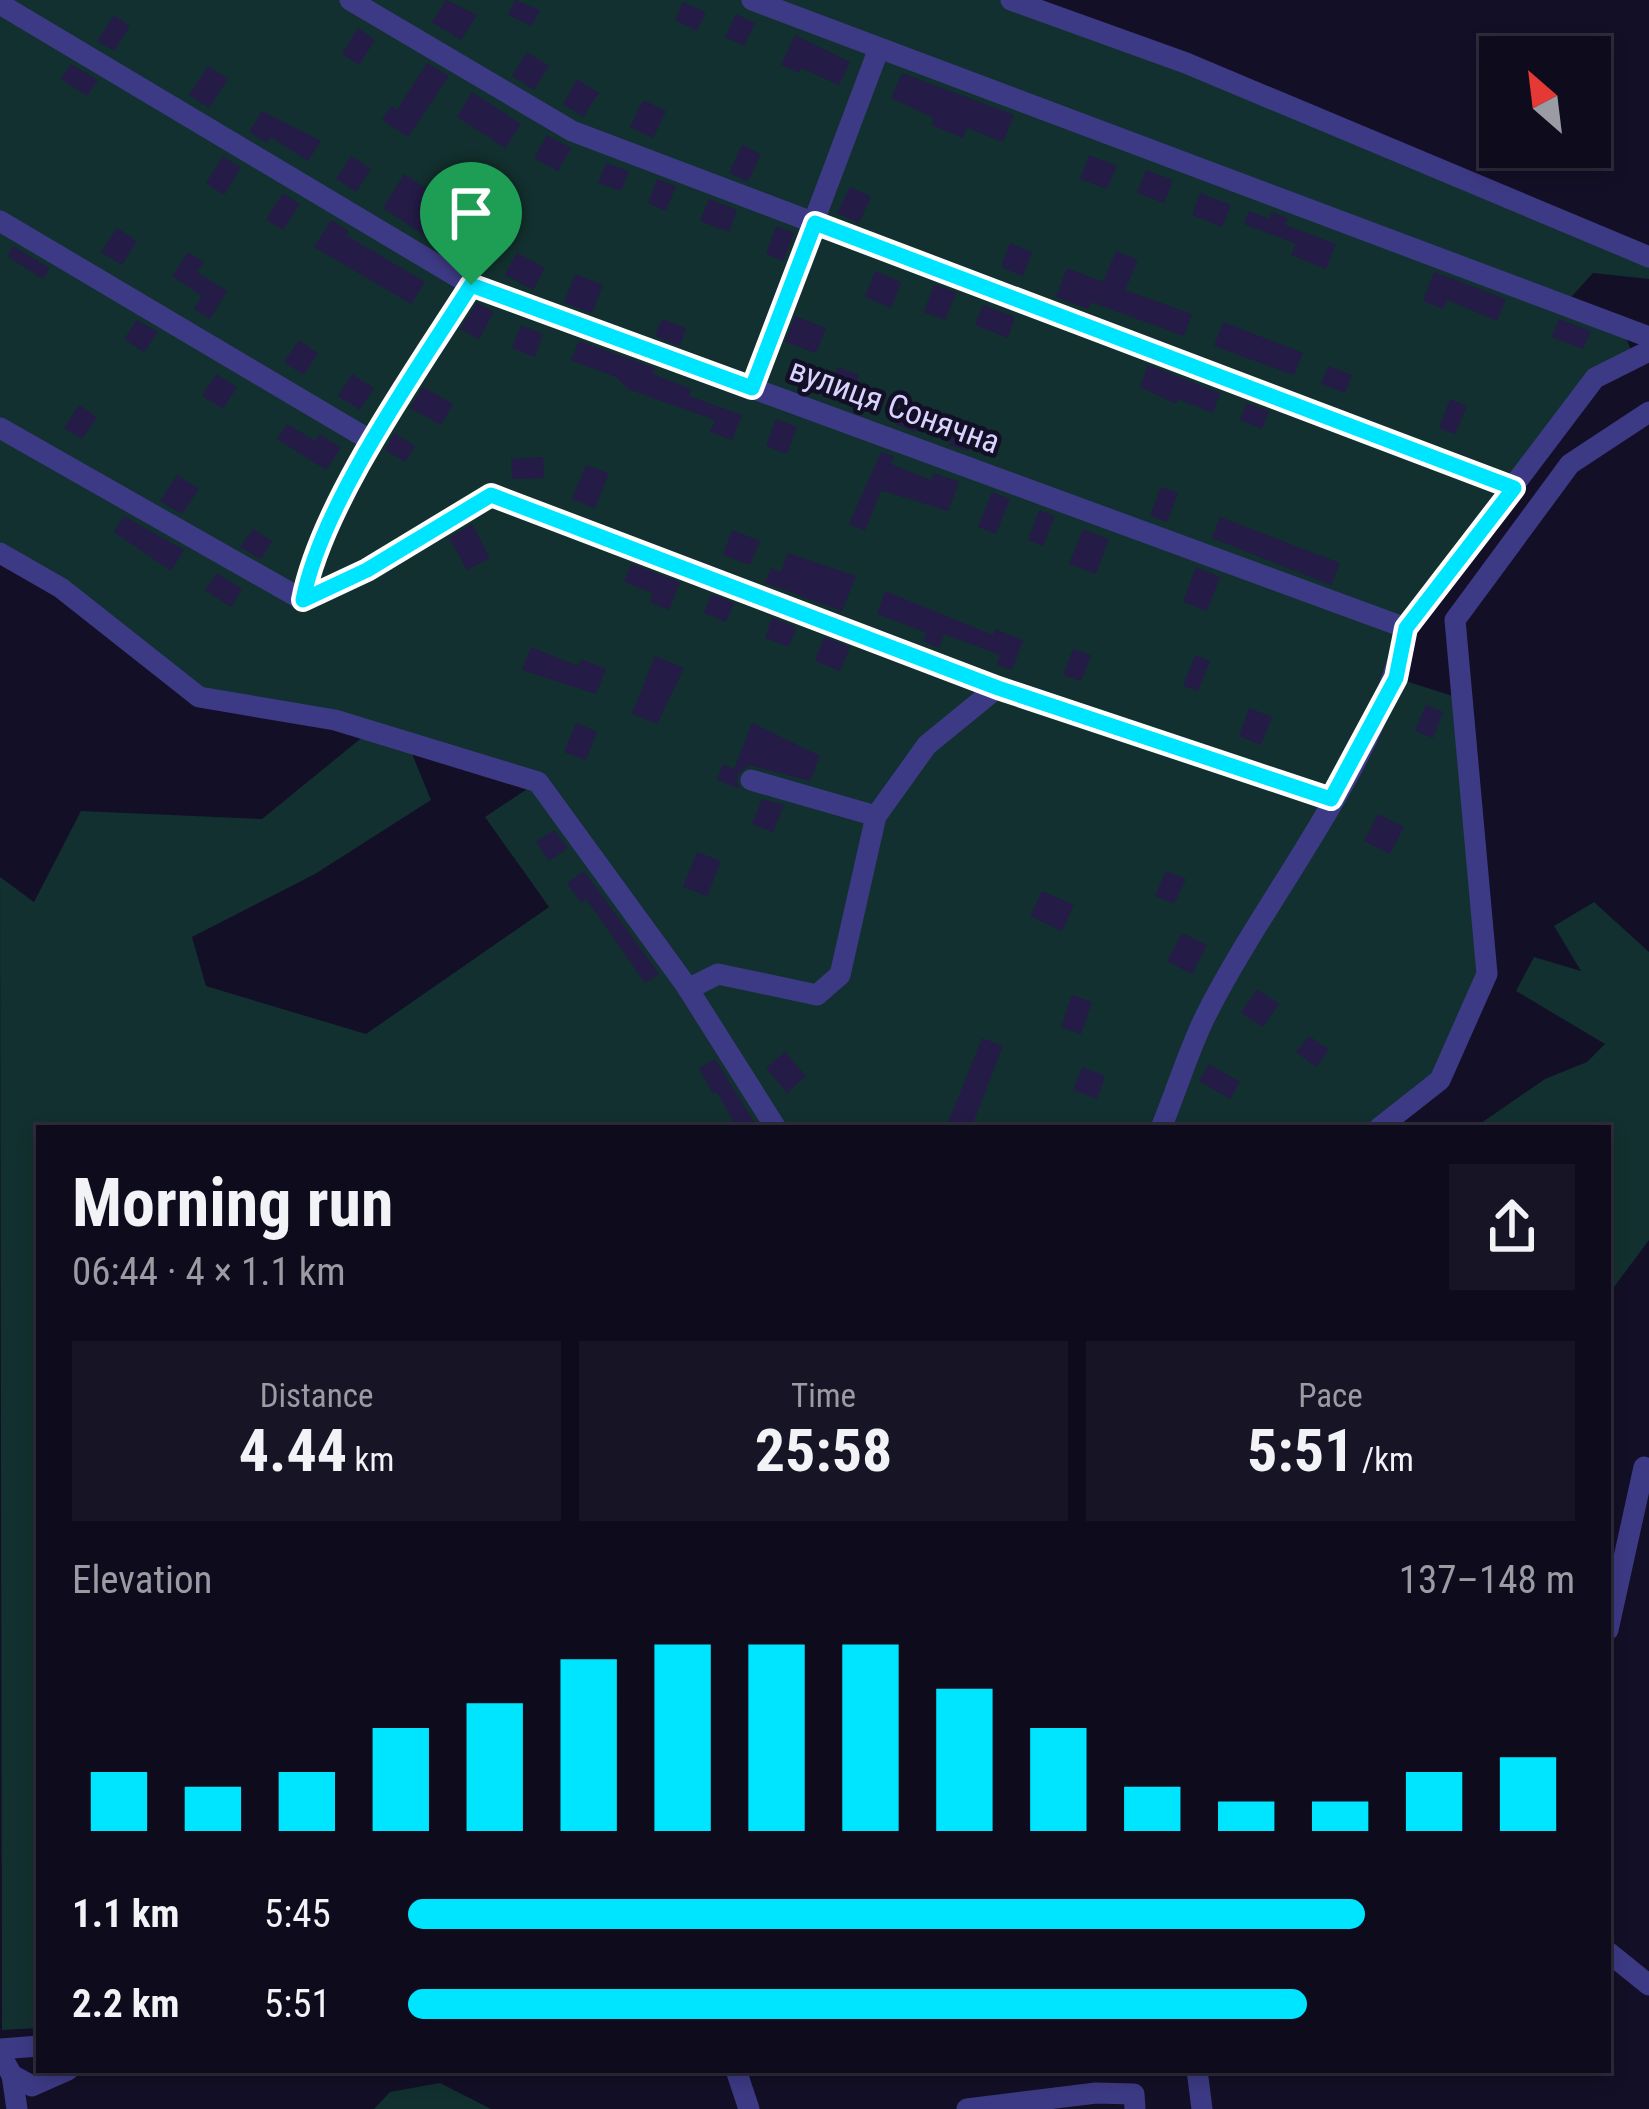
<!DOCTYPE html>
<html lang="en">
<head>
<meta charset="utf-8">
<style>
  body { margin:0; font-family:"Roboto Condensed",sans-serif; background:#171425; color:#f1f3f6; height:100vh; display:flex; flex-direction:column; font-size:45px; white-space:nowrap }
  * { box-sizing:border-box; margin:0 }
  p { font-size:39px; color:#9b9ba3 }
  .icon { flex:none; width:66px; height:66px; fill:none; stroke:currentColor; stroke-width:2; stroke-linecap:round; stroke-linejoin:round }
  .map { position:relative; flex:1; overflow:hidden }
  .sheet { position:absolute; left:36px; top:1125px; width:1575px; height:948px; display:flex; flex-direction:column; background:#0e0b1c; border-radius:0px; box-shadow:0 6px 18px #0003,0 0 0 3px #2e2b3b }
  .sheet>* { flex:none }
  .needle { width:78px; rotate:332deg }
  .tools { position:absolute; left:1479px; top:36px; display:grid; gap:24px }
  .tools a { display:grid; place-items:center; width:132px; height:132px; border-radius:0px; background:#0e0b1c; box-shadow:0 6px 18px #0003,0 0 0 3px #2e2b3b; font-size:60px }
  .pin { position:absolute; display:grid; place-items:center; width:102px; height:102px; color:#fff; margin:-123px -51px; border-radius:50% 50% 50% 0; rotate:-45deg; box-shadow:0 0 12px #0007 }
  .pin .icon { rotate:45deg }
  .round { display:grid; place-items:center; flex:none; width:126px; height:126px; border-radius:0px; background:#171425 }
  .overview { display:flex; align-items:center; justify-content:space-between; height:204px; padding:0 36px }
  h1 { font-size:66px; font-weight:700; line-height:90px }
  .metrics { display:grid; grid-template-columns:repeat(3,1fr); gap:18px; height:204px; padding:12px 36px }
  .metrics div { display:grid; align-content:center; border-radius:0px; background:#171425; text-align:center }
  .metrics b { font-size:60px; font-weight:700 }
  .metrics small { font-size:33px; font-weight:400 }
  .metrics p { font-size:33px }
  .chart { height:336px; padding:24px 36px }
  .chart p { display:flex; justify-content:space-between }
  .chart svg { width:100%; height:216px; margin-top:12px; stroke:#00e5ff; stroke-width:6 }
  ul { padding:0 36px; list-style:none; font-size:39px }
  li { display:grid; grid-template-columns:192px 144px 1fr; align-items:center; height:90px }
  li i { height:30px; border-radius:15px; background:#00e5ff }
  .map>svg:first-child { display:block }
</style>
</head>
<body>
<div class="map">
<svg width="1649" height="2109" viewBox="0 0 1649 2109">
  <rect width="100%" height="100%" fill="#130f26"/>
  <g fill="#12302f" fill-rule="evenodd">
    <path d="M 0,0 L 1011,0 L 1649,257 L 1649,279 L 1593,273 L 1564,305 L 1622,328 L 1633,355 L 1595,378 L 1406,628 L 1396,678 L 1462,699 L 1487,974 L 1440,1079 L 1379,1128 L 39,1128 L 39,2028 L 2,2030 L 0,877 L 34,902 L 81,811 L 262,819 L 370,731 L 199,697 L 0,553 ZM 408,744 L 536,783 L 485,817 L 549,907 L 366,1034 L 206,986 L 192,937 L 315,874 L 431,800 Z"/>
    <polygon points="1594,902 1649,952 1649,1240 1608,1295 1608,1128 1474,1128 1545,1079 1587,1062 1605,1044 1516,991 1534,957 1581,971 1554,926"/>
    <polygon points="440,2083 491,2109 374,2109 390,2092"/>
  </g>
  <g fill="#241b47">
    <polygon points="446,0 477,15 461,40 432,22"/>
    <polygon points="515,0 540,10 532,26 508,15"/>
    <polygon points="683,2 706,12 697,31 675,20"/>
    <polygon points="736,14 755,23 744,46 725,37"/>
    <polygon points="114,15 130,26 114,51 97,41"/>
    <polygon points="358,28 375,40 359,65 342,54"/>
    <polygon points="795,35 850,62 839,85 801,68 799,73 781,65"/>
    <polygon points="527,52 549,66 534,90 512,76"/>
    <polygon points="427,63 449,76 408,137 382,120 391,106 397,110"/>
    <polygon points="71,64 98,80 87,96 61,79"/>
    <polygon points="208,66 228,79 209,108 189,95"/>
    <polygon points="902,73 1014,115 1003,142 967,128 963,138 931,125 934,118 891,98"/>
    <polygon points="577,79 599,93 583,117 563,104"/>
    <polygon points="472,92 521,124 505,148 457,117"/>
    <polygon points="643,100 666,111 653,138 630,127"/>
    <polygon points="262,111 321,141 308,161 271,137 267,143 249,132"/>
    <polygon points="547,135 571,148 558,171 534,158"/>
    <polygon points="742,145 761,154 748,182 729,173"/>
    <polygon points="1089,155 1117,166 1107,189 1080,179"/>
    <polygon points="223,156 241,168 224,195 206,183"/>
    <polygon points="351,156 371,169 356,192 336,179"/>
    <polygon points="606,163 629,171 621,191 598,183"/>
    <polygon points="1146,170 1173,180 1164,203 1137,193"/>
    <polygon points="404,174 443,199 459,175 481,189 445,249 383,208"/>
    <polygon points="657,179 676,186 666,211 648,203"/>
    <polygon points="850,187 871,197 859,223 837,213"/>
    <polygon points="283,193 300,204 283,230 266,219"/>
    <polygon points="1200,193 1231,205 1222,227 1192,215"/>
    <polygon points="709,199 737,210 729,232 700,221"/>
    <polygon points="1249,211 1269,219 1272,212 1288,218 1285,225 1336,244 1326,269 1291,255 1296,244 1244,224"/>
    <polygon points="331,220 349,231 346,235 425,282 411,304 314,247"/>
    <polygon points="776,226 794,233 783,261 766,254"/>
    <polygon points="117,228 137,241 122,265 101,252"/>
    <polygon points="1010,243 1032,252 1023,276 1001,267"/>
    <polygon points="13,246 50,268 43,279 7,256"/>
    <polygon points="1116,251 1138,260 1125,290 1192,314 1184,336 1091,302 1088,309 1056,297 1067,268 1103,282"/>
    <polygon points="188,252 204,262 197,272 227,291 210,319 194,309 202,296 172,276"/>
    <polygon points="517,253 545,268 533,290 505,275"/>
    <polygon points="875,271 901,282 891,308 865,297"/>
    <polygon points="1434,272 1506,299 1497,321 1447,300 1443,309 1423,301"/>
    <polygon points="575,274 603,285 592,313 564,303"/>
    <polygon points="934,284 956,292 945,320 924,312"/>
    <polygon points="477,303 494,312 479,339 460,329"/>
    <polygon points="983,305 1015,317 1008,338 975,325"/>
    <polygon points="795,316 826,328 816,353 785,342"/>
    <polygon points="662,319 686,328 680,346 655,336"/>
    <polygon points="1559,319 1591,331 1583,349 1552,337"/>
    <polygon points="137,320 158,332 144,352 124,339"/>
    <polygon points="1223,322 1303,353 1294,375 1214,346"/>
    <polygon points="521,325 543,334 535,357 512,348"/>
    <polygon points="299,340 318,353 304,375 284,362"/>
    <polygon points="579,341 655,368 653,374 691,389 689,396 742,415 732,440 710,432 715,420 628,389 616,377 571,360"/>
    <polygon points="1148,365 1220,393 1213,413 1178,399 1176,404 1140,387"/>
    <polygon points="1328,366 1352,375 1345,393 1321,384"/>
    <polygon points="838,367 859,375 847,403 827,396"/>
    <polygon points="216,374 237,387 223,409 202,396"/>
    <polygon points="352,374 374,388 360,410 338,396"/>
    <polygon points="423,387 453,404 441,425 410,408"/>
    <polygon points="1450,399 1467,406 1455,434 1439,428"/>
    <polygon points="903,403 923,410 915,432 895,424"/>
    <polygon points="1246,403 1269,411 1262,429 1240,420"/>
    <polygon points="79,405 97,417 82,439 64,428"/>
    <polygon points="776,419 797,427 787,454 766,446"/>
    <polygon points="958,422 976,429 968,451 949,445"/>
    <polygon points="287,424 315,441 320,434 341,448 326,470 277,439"/>
    <polygon points="394,433 415,446 405,462 385,450"/>
    <polygon points="881,452 894,456 891,464 931,480 934,473 959,482 948,511 881,490 865,531 849,524"/>
    <polygon points="543,457 544,478 512,479 511,459"/>
    <polygon points="586,465 609,473 595,508 572,499"/>
    <polygon points="177,475 199,489 182,514 160,501"/>
    <polygon points="1161,487 1178,493 1167,522 1150,516"/>
    <polygon points="992,492 1010,499 996,534 978,527"/>
    <polygon points="1039,510 1055,516 1043,546 1028,540"/>
    <polygon points="124,516 184,550 171,571 114,532"/>
    <polygon points="1220,517 1340,563 1331,585 1212,538"/>
    <polygon points="472,524 490,558 467,570 449,538"/>
    <polygon points="253,529 272,541 261,559 240,547"/>
    <polygon points="1083,529 1109,539 1096,574 1069,564"/>
    <polygon points="732,530 760,541 750,565 723,555"/>
    <polygon points="788,553 856,576 842,611 765,583 771,568 781,572"/>
    <polygon points="631,564 680,582 669,610 650,602 653,593 624,582"/>
    <polygon points="1196,567 1220,577 1207,611 1183,602"/>
    <polygon points="217,573 242,589 231,607 205,590"/>
    <polygon points="885,591 993,635 995,629 1023,640 1012,670 997,665 1000,655 944,634 939,648 923,641 927,633 877,614"/>
    <polygon points="711,594 734,603 726,622 704,613"/>
    <polygon points="772,618 796,627 789,647 765,638"/>
    <polygon points="824,637 850,647 840,671 815,661"/>
    <polygon points="531,647 578,666 581,659 606,669 596,694 522,670"/>
    <polygon points="1073,649 1091,655 1081,681 1063,675"/>
    <polygon points="1195,655 1210,661 1198,691 1183,686"/>
    <polygon points="655,656 684,668 657,724 632,714"/>
    <polygon points="1426,705 1443,712 1433,738 1415,731"/>
    <polygon points="1249,708 1272,717 1261,745 1239,736"/>
    <polygon points="576,723 597,732 586,760 564,752"/>
    <polygon points="752,723 820,756 810,781 749,765 737,775 739,789 717,780 723,764 734,769"/>
    <polygon points="762,799 784,805 773,832 752,824"/>
    <polygon points="1378,814 1404,827 1390,854 1364,841"/>
    <polygon points="554,830 568,848 549,861 536,842"/>
    <polygon points="697,852 721,861 707,896 683,887"/>
    <polygon points="584,871 659,974 645,983 586,899 581,903 567,883"/>
    <polygon points="1166,871 1186,879 1174,904 1155,896"/>
    <polygon points="1042,891 1074,905 1062,931 1030,916"/>
    <polygon points="1182,933 1207,945 1192,974 1167,961"/>
    <polygon points="1257,989 1279,1004 1263,1027 1241,1013"/>
    <polygon points="1072,995 1092,1002 1081,1034 1061,1027"/>
    <polygon points="1309,1036 1329,1050 1316,1067 1296,1052"/>
    <polygon points="982,1038 1003,1046 971,1128 946,1128"/>
    <polygon points="785,1052 806,1076 787,1093 766,1068"/>
    <polygon points="715,1059 758,1128 737,1128 717,1092 713,1094 699,1068"/>
    <polygon points="1209,1064 1240,1082 1230,1099 1199,1081"/>
    <polygon points="1082,1067 1105,1076 1097,1099 1073,1090"/>
  </g>
  <g fill="none" stroke-linecap="round" stroke-linejoin="round">
    <g stroke="#3d3a85" stroke-width="21">
      <polyline points="350,0 572,131 1514,488"/>
      <polyline points="752,0 1649,337"/>
      <polyline points="1011,0 1186,63 1649,257"/>
      <polyline points="0,4 471,285 1406,628"/>
      <polyline points="0,221 373,442"/>
      <polyline points="751,388 878,51"/>
      <polyline points="0,428 303,600 367,570 491,495 998,687 1331,799"/>
      <polyline points="0,553 61,588 199,697 335,720 538,782 685,984 776,1128"/>
      <path d="M 303,600 C 321,504 417,371 471,285"/>
      <polyline points="751,780 876,816"/>
      <polyline points="688,989 718,974 817,995 840,975 876,816 927,745 998,687"/>
      <path d="M 1161,1128 C 1176,1092 1188,1052 1205,1017 C 1267,893 1378,765 1406,628 L 1595,378 L 1649,351"/>
      <polyline points="1379,1128 1440,1080 1487,974 1455,620 1570,464 1649,412"/>
      <polyline points="1608,1630 1644,1467"/>
      <polyline points="1608,1952 1649,1985"/>
      <polyline points="0,2049 39,2046"/>
      <polyline points="0,2054 12,2075 32,2086 68,2070"/>
      <polyline points="736,2070 749,2109"/>
      <polyline points="1197,2070 1202,2109"/>
      <polyline points="12,2075 17,2109"/>
      <polyline points="967,2109 1096,2093 1134,2094 1135,2109"/>
    </g>
  </g>
  <g fill="none" stroke-linecap="round" stroke-linejoin="round">
    <g stroke="#fff" stroke-width="24">
      <path id="route" d="M 815,223 L 1514,488 L 1406,628 L 1396,678 L 1331,799 L 998,688 L 491,495 L 367,570 L 303,600 C 321,504 417,370 471,285 L 752,388 Z"/>
    </g>
    <use href="#route" stroke="#00e5ff" stroke-width="15"/>
  </g>
  <g text-anchor="middle" stroke-width="9" stroke-linejoin="round" paint-order="stroke">
    <g font-size="33" fill="#d9d4ff" stroke="#130f26">
      <text transform="translate(895 405) rotate(20)" y="12">вулиця Сонячна</text>
    </g>
  </g>
</svg>
<div class="tools">
<a><svg class="needle" viewBox="-14 -14 28 28"><path d="M0-13l5 13h-10z" fill="#e53935"/><path d="M0 13l5-13h-10z" fill="#9b9ba3"/></svg></a>
</div>
<div class="pin" style="left:471px;top:285px;background:#1e9e55"><svg class="icon" aria-label="arrive" viewBox="0 0 24 24"><path d="M6 21V4h12l-3 4 3 4H6"/></svg></div>
<section class="sheet">
<div class="overview"><div><h1>Morning run</h1><p>06:44 · 4 × 1.1 km</p></div><a class="round"><svg class="icon" aria-label="share" viewBox="0 0 24 24"><path d="M12 15V3M7 8l5-5 5 5M5 13v7h14v-7"/></svg></a></div>
<div class="metrics">
<div><p>Distance</p><b>4.44<small> km</small></b></div>
<div><p>Time</p><b>25:58</b></div>
<div><p>Pace</p><b>5:51<small> /km</small></b></div>
</div>
<div class="chart"><p><span>Elevation</span>137–148 m</p>
<svg viewBox="0 0 160 44" preserveAspectRatio="none"><path d="M5 44V32M15 44V35M25 44V32M35 44V23M45 44V18M55 44V9M65 44V6M75 44V6M85 44V6M95 44V15M105 44V23M115 44V35M125 44V38M135 44V38M145 44V32M155 44V29"/></svg>
</div>
<ul>
<li><b>1.1 km</b>5:45<i style="width:82%"></i></li>
<li><b>2.2 km</b>5:51<i style="width:77%"></i></li>
</ul>
</section>
</div>
</body>
</html>
